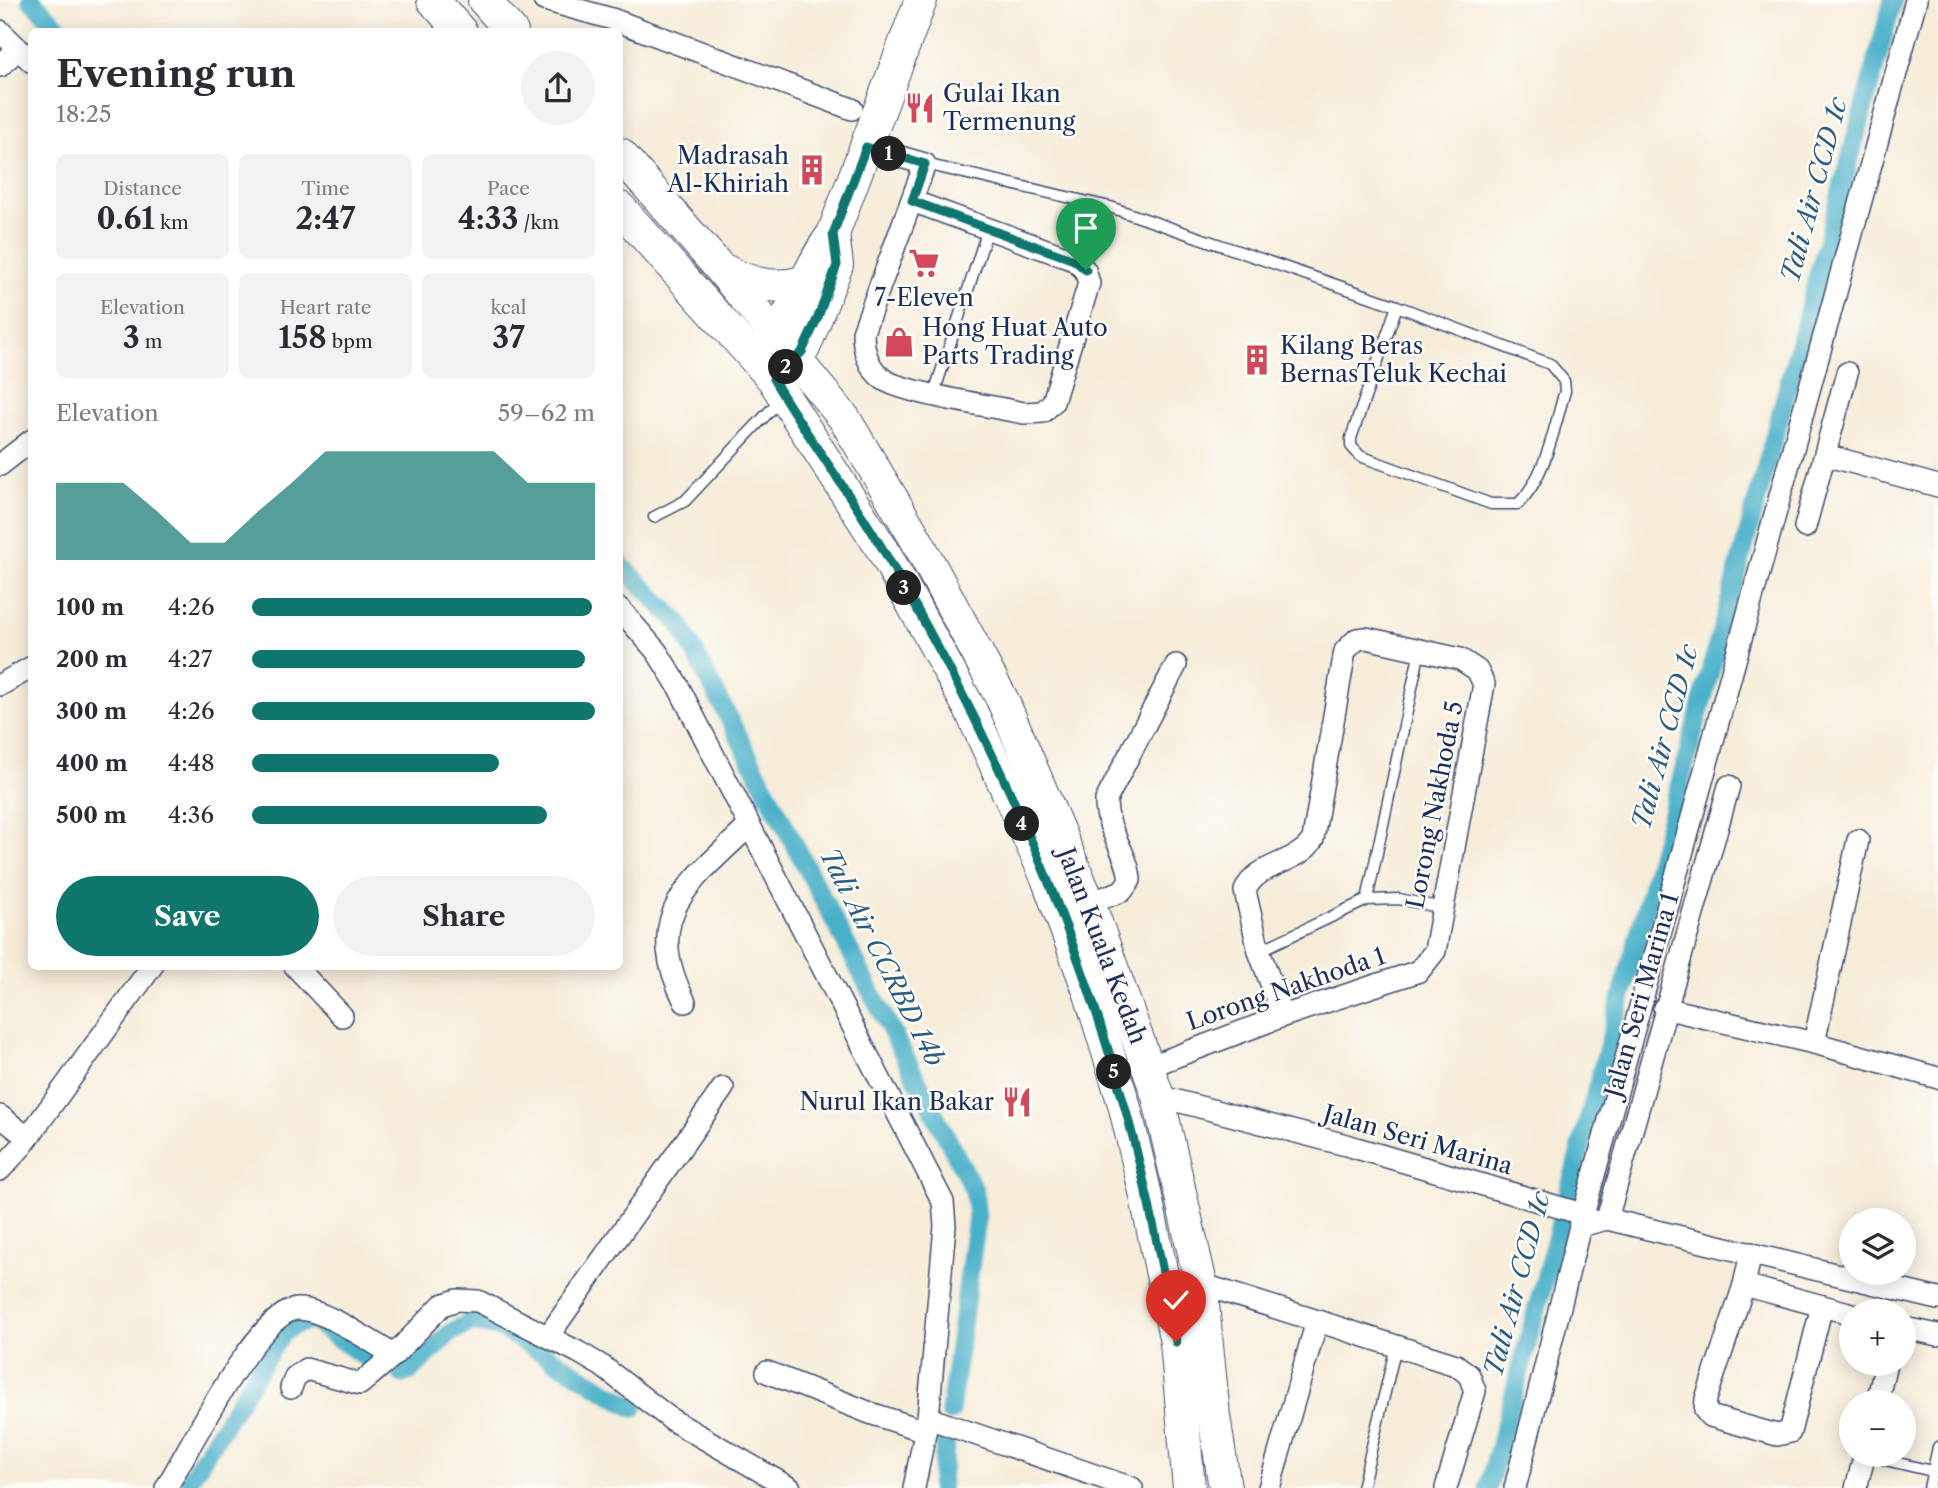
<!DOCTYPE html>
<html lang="en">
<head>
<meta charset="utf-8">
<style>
  body { margin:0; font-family:"Libre Caslon Text",serif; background:#f2f2f3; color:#2b2b33; height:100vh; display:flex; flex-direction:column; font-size:26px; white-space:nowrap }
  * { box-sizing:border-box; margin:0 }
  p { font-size:23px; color:#7c7c81 }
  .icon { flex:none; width:38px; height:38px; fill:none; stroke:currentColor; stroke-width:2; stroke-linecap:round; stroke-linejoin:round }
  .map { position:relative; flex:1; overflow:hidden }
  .side { position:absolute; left:28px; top:28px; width:595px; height:942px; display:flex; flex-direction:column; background:#fff; border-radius:10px; box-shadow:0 4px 18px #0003 }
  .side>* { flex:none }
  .controls { position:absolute; left:1839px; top:1208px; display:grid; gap:14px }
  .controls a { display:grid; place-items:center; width:77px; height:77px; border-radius:50%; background:#fff; box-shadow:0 4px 18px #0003; font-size:35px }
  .pin { position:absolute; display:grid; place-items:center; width:60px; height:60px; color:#fff; margin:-72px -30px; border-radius:50% 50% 50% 0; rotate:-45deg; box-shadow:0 0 7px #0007 }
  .pin .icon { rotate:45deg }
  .km { position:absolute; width:35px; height:35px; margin:-18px; border-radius:50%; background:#222; color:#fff; font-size:19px; line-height:35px; text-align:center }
  .round { display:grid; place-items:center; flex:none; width:74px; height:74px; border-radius:37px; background:#f2f2f3 }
  .summary { display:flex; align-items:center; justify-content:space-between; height:119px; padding:0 28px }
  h1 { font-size:38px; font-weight:700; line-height:52px }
  .figures { display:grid; grid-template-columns:repeat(3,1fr); gap:10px; height:119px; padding:7px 28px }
  .figures div { display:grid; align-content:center; border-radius:10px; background:#f2f2f3; text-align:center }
  .figures b { font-size:30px; font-weight:700 }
  .figures small { font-size:19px; font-weight:400 }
  .figures p { font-size:19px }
  .chart { height:196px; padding:14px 28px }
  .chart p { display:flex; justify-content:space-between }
  .chart svg { width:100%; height:126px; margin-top:7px; fill:#0f766e; opacity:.7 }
  .cta { display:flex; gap:14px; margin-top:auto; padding:14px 28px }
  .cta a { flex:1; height:80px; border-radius:42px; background:#0f766e; color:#fff; font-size:28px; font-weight:700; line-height:80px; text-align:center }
  .cta a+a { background:#f2f2f3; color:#2b2b33 }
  ul { padding:0 28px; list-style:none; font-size:23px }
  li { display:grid; grid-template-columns:112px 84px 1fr; align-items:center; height:52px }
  li i { height:18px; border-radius:9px; background:#0f766e }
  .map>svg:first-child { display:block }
</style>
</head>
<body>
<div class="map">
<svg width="1938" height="1488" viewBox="0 0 1938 1488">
  <rect width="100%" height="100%" fill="#fdfcf7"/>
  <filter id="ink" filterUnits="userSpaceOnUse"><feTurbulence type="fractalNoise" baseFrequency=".0143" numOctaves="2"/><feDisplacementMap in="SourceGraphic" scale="14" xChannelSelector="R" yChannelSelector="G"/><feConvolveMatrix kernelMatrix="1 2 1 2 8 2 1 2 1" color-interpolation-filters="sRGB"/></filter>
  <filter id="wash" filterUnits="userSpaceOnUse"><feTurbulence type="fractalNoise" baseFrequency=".00686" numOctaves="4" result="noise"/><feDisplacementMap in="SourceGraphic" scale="28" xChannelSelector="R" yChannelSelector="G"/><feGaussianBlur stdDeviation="1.57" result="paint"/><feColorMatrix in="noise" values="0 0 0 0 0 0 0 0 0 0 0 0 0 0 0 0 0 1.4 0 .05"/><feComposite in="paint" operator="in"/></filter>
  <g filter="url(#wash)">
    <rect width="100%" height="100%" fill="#f6ecd9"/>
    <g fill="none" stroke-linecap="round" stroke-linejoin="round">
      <g stroke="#4ab0c9" stroke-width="19">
        <polyline points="31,0 63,32"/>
        <polyline points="620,564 680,624 974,1190 977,1217 950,1412"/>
        <polyline points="402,1374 411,1371 450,1333 471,1322 501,1328 634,1408"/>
        <polyline points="190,1479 282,1333 295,1325 311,1320 375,1364"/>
        <polyline points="940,1488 946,1441"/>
        <polyline points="1488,1488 1893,0"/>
      </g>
    </g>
  </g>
  <g filter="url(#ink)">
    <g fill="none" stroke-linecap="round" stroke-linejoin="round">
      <g stroke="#3c4b70" stroke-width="13">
        <g id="service">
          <path d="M 925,164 L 1110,207 L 1397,306 L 1550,364 L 1564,381 L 1565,391 C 1554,427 1546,477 1518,504 L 1491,504 L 1360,456 L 1351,446 L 1351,438 L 1397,306"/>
          <polyline points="934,393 988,229"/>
          <polyline points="654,517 685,501 781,399"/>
          <polyline points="1367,900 1420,650"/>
          <polyline points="1259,951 1367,900 1399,899 1443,908"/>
          <polyline points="1864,1455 1932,1471"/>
          <polyline points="1362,1488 1396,1346"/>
          <polyline points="1929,1488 1938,1447"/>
        </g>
      </g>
      <g stroke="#3c4b70" stroke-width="24">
        <g id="minor">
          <polyline points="544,0 612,19 852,109"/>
          <polyline points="0,31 32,62"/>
          <polyline points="0,66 18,49"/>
          <path d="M 866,147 L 925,164 L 863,332 C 863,349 868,368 883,379 C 901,393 997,407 1024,413 L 1043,412 L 1053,402 L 1089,283 L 1085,270 L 1074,260 L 912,201"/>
          <polyline points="1825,455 1938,486"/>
          <polyline points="0,465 32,440"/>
          <polyline points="1805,527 1847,373"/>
          <polyline points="620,609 657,652 677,684 943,1202 945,1226 928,1418 914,1488"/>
          <polyline points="0,685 32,667"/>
          <path d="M 1089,903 L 1122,891 L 1130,880 C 1128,852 1105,830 1106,800 L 1176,665"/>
          <polyline points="295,966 342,1016"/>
          <path d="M 685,1002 C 640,914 690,883 749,826"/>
          <polyline points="1664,1008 1814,1043 1938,1078"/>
          <polyline points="1814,1043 1858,840"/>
          <path d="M 1148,1067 L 1283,1016 L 1419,971 L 1435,951 L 1484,684 L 1477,670 L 1460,659 L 1366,638 L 1357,639 L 1345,651 L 1313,839 C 1299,865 1256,862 1245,891 L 1259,951 L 1283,1016"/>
          <polyline points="1158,1096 1346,1145 1579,1213 1580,1226 1607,1219 1938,1299"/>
          <polyline points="0,1116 28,1138"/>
          <polyline points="0,1170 22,1146 152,966"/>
          <polyline points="1607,1219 1729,786"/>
          <polyline points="1751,1253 1744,1285 1706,1399 1705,1410 1710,1416 1777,1435 1790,1432 1822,1306"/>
          <polyline points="1201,1284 1456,1365 1469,1375 1475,1391 1446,1488"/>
          <polyline points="1744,1285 1852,1314"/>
          <polyline points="1904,1328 1938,1335"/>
          <polyline points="549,1335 723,1088"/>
          <polyline points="767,1372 870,1413 925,1431"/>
          <polyline points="291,1388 295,1377 306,1369 360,1384 394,1355"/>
          <polyline points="1877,1402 1886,1363"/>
          <polyline points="928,1418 1132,1488"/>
          <path d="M 166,1488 C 188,1452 257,1312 297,1309 C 323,1308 371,1342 394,1355 L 442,1305 L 457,1300 L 478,1301 L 578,1352 L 602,1366 L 672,1420 L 790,1488"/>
          <polyline points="1269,1488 1317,1321"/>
          <polyline points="1515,1488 1580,1226 1916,0"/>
          <polyline points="1856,1488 1865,1454"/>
        </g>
      </g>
      <g stroke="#3c4b70" stroke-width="34">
        <g id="primary">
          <polyline points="433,0 461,32"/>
          <polyline points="484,0 512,32"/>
          <polyline points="620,154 719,267 844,418 916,539 1003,701 1089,903 1158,1096 1201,1284 1214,1416 1225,1488"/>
          <polyline points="620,208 773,379 884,552 971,711 1047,878 1090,994 1124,1104 1144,1187 1176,1342 1189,1488"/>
          <path d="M 724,270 C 751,284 773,290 804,282"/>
          <path d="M 761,349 C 794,321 805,270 833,234 L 921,0"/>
          <polyline points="782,371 804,348 837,265 833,234"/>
        </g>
      </g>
      <use href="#service" stroke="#fff" stroke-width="10"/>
      <use href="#minor" stroke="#fff" stroke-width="21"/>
      <use href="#primary" stroke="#fff" stroke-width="32"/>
    </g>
  </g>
  <g fill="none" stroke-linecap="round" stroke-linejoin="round" filter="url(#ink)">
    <g stroke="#fff" stroke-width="14">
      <path id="route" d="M 1086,270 L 1074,260 L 912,201 L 925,164 L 866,147 L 833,234 L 837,265 L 818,317 L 802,352 L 773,379 C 808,438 850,493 885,553 C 986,725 1071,911 1124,1104 C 1146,1182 1162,1263 1176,1342"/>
    </g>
    <use href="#route" stroke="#0f766e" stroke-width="9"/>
  </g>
  <defs>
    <g id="restaurant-bare" transform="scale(2.415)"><path d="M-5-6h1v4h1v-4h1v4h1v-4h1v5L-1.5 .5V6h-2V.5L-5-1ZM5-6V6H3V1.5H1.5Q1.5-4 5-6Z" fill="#d1495b" stroke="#fdfcf7" stroke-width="2.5" paint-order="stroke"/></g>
    <g id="building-bare" transform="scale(2.415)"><path d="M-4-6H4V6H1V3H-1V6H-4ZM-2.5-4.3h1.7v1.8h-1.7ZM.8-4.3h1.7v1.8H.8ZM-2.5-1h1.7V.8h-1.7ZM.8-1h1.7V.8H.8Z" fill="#d1495b" stroke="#fdfcf7" stroke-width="2.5" paint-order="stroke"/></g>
    <g id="supermarket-bare" transform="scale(2.415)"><path d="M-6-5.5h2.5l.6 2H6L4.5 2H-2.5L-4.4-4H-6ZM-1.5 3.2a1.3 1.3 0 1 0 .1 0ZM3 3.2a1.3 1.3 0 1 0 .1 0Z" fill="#d1495b" stroke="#fdfcf7" stroke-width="2.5" paint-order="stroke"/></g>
    <g id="shop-bare" transform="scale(2.415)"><path d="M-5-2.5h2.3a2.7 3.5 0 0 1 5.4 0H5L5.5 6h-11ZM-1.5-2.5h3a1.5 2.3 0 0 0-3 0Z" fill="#d1495b" stroke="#fdfcf7" stroke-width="2.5" paint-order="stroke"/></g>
  </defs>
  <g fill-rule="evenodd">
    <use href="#restaurant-bare" x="920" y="108"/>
    <use href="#building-bare" x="812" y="170"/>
    <use href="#supermarket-bare" x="924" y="263"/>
    <use href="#shop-bare" x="899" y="342"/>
    <use href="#building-bare" x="1257" y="360"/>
    <use href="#restaurant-bare" x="1017" y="1102"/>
  </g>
  <g text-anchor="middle" stroke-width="5" stroke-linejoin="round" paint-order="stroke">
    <g font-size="24" fill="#1b2f5e" stroke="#fdfcf7" text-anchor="start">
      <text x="943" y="102">Gulai Ikan<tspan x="943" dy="28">Termenung</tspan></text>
      <text x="789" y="164" text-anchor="end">Madrasah<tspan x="789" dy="28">Al-Khiriah</tspan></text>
      <text x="924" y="306" text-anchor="middle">7-Eleven</text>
      <text x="922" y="336">Hong Huat Auto<tspan x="922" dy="28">Parts Trading</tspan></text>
      <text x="1280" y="354">Kilang Beras<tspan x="1280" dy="28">BernasTeluk Kechai</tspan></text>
      <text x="994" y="1110" text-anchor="end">Nurul Ikan Bakar</text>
    </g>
    <g font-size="24" fill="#1b2f5e" stroke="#fdfcf7">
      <text transform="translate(1435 805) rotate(-79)" y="8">Lorong Nakhoda 5</text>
      <text transform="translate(1102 946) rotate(69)" y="8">Jalan Kuala Kedah</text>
      <text transform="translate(1286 989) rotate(-19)" y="8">Lorong Nakhoda 1</text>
      <text transform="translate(1642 995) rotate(-74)" y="8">Jalan Seri Marina 1</text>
      <text transform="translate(1418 1140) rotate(16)" y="8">Jalan Seri Marina</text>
    </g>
    <g font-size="26" font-style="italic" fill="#2b5c83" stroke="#fdfcf7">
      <text transform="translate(1814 190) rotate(-75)" y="9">Tali Air CCD 1c</text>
      <text transform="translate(1665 737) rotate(-75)" y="9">Tali Air CCD 1c</text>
      <text transform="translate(882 957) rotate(63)" y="9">Tali Air CCRBD 14b</text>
      <text transform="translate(1517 1284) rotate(-75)" y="9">Tali Air CCD 1c</text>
    </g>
  </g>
</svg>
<div class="controls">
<a><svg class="icon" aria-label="layers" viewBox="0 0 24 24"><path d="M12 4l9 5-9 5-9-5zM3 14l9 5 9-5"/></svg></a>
<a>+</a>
<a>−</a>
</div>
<div class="pin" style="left:1086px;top:270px;background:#1e9e55"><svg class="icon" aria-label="arrive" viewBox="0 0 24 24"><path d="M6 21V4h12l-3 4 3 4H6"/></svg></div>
<div class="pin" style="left:1176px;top:1342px;background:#d93025"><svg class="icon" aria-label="check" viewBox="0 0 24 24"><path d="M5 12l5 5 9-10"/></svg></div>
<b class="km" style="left:889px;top:154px">1</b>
<b class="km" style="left:786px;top:367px">2</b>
<b class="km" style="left:904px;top:588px">3</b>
<b class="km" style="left:1022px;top:824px">4</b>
<b class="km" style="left:1114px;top:1072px">5</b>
<section class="side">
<div class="summary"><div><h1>Evening run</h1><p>18:25</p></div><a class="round"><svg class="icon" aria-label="share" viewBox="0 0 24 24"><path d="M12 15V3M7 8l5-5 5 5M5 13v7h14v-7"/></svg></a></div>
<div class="figures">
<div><p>Distance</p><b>0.61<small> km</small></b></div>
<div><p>Time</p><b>2:47</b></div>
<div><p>Pace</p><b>4:33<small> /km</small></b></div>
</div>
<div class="figures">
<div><p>Elevation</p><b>3<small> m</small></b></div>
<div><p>Heart rate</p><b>158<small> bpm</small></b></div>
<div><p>kcal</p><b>37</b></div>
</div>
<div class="chart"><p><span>Elevation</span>59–62 m</p>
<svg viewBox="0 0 160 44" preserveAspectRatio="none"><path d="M0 44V17L10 17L20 17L30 27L40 38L50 38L60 27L70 17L80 6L90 6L100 6L110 6L120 6L130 6L140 17L150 17L160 17V44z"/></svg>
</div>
<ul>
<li><b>100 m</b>4:26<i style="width:99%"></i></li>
<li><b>200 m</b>4:27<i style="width:97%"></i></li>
<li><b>300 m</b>4:26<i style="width:100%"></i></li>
<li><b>400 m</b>4:48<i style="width:72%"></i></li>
<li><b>500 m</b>4:36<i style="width:86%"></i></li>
</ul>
<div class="cta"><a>Save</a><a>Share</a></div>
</section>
</div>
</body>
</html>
